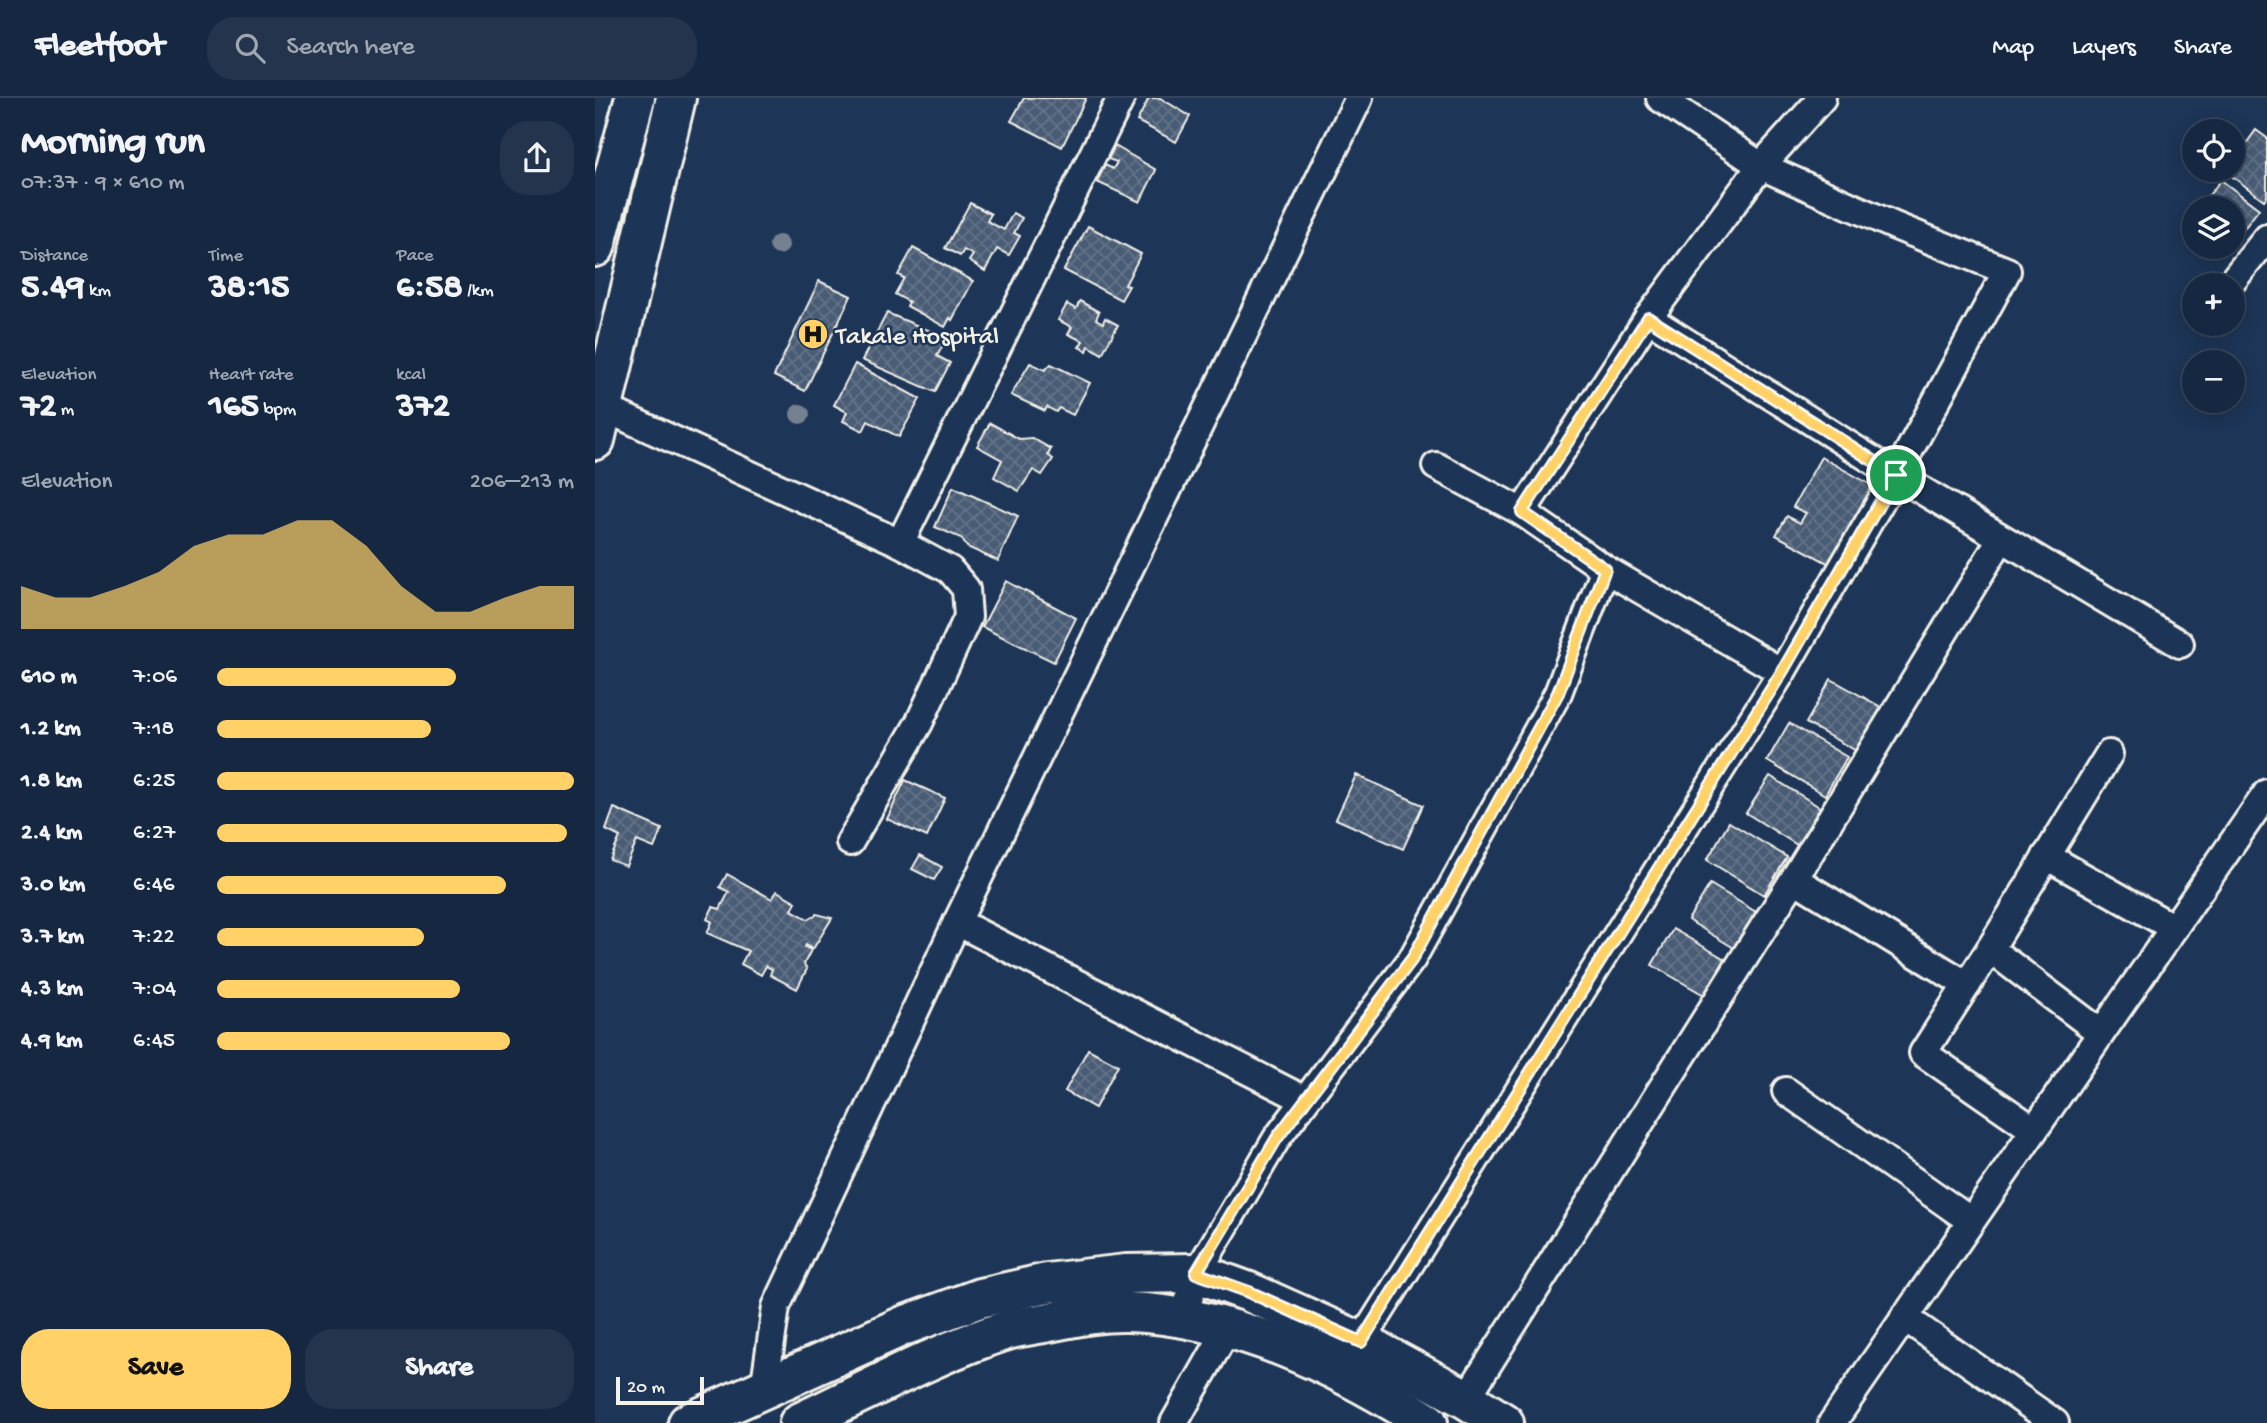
<!DOCTYPE html>
<html lang="en">
<head>
<meta charset="utf-8">
<style>
  body { margin:0; font-family:"Gochi Hand",sans-serif; background:#23344c; color:#f1f3f6; height:100vh; display:flex; flex-direction:column; font-size:26px; white-space:nowrap }
  * { box-sizing:border-box; margin:0 }
  p { font-size:23px; color:#9ea6b1 }
  .icon { flex:none; width:38px; height:38px; fill:none; stroke:currentColor; stroke-width:2; stroke-linecap:round; stroke-linejoin:round }
  .map { position:relative; flex:1; overflow:hidden }
  .side { display:flex; flex-direction:column; background:#162841; width:595px }
  .side>* { flex:none }
  .fabs { position:absolute; left:1587px; top:21px; display:grid; gap:14px }
  .fabs a { display:grid; place-items:center; width:63px; height:63px; border-radius:50%; background:#162841; box-shadow:0 4px 18px #0003,0 0 0 2px #35445a; font-size:35px }
  .scale { position:absolute; left:21px; bottom:18px; width:88px; box-sizing:border-box; padding-left:7px; border:4px solid #f4f1e8; border-top:0; font-size:19px; line-height:24px; white-space:nowrap; color:#f4f1e8; -webkit-text-stroke:5px #1d3557; paint-order:stroke }
  .pin { position:absolute; display:grid; place-items:center; width:60px; height:60px; color:#fff; margin:-30px; border:4px solid #fff; border-radius:50%; box-shadow:0 2px 7px #0007 }
  .round { display:grid; place-items:center; flex:none; width:74px; height:74px; border-radius:28px; background:#23344c }
  .head { display:flex; align-items:center; justify-content:space-between; height:119px; padding:0 21px }
  h1 { font-size:38px; font-weight:700; line-height:52px }
  .metrics { display:grid; grid-template-columns:repeat(3,1fr); gap:10px; height:119px; padding:7px 21px }
  .metrics div { display:grid; align-content:center }
  .metrics b { font-size:35px; font-weight:700 }
  .metrics small { font-size:19px; font-weight:400 }
  .metrics p { font-size:19px }
  .chart { height:196px; padding:14px 21px }
  .chart p { display:flex; justify-content:space-between }
  .chart svg { width:100%; height:126px; margin-top:7px; fill:#ffd166; opacity:.7 }
  .button { display:flex; gap:14px; margin-top:auto; padding:14px 21px }
  .button a { flex:1; height:80px; border-radius:28px; background:#ffd166; color:#111; font-size:28px; font-weight:700; line-height:80px; text-align:center }
  .button a+a { background:#23344c; color:#f1f3f6 }
  ul { padding:0 21px; list-style:none; font-size:23px }
  li { display:grid; grid-template-columns:112px 84px 1fr; align-items:center; height:52px }
  li i { height:18px; border-radius:9px; background:#ffd166 }
  header { display:flex; align-items:center; gap:42px; box-sizing:border-box; height:98px; padding:0 35px; background:#162841; border-bottom:2px solid #35445a }
  header strong { font-size:33px }
  nav { display:flex; gap:38px; margin-inline-start:auto; font-size:24px }
  .search { width:490px; height:63px; background:#23344c; display:flex; align-items:center; gap:18px; box-sizing:border-box; padding:0 24px; border-radius:28px; color:#9ea6b1; font-size:26px }
  main { display:flex; flex:1; min-height:0 }
  .map>svg:first-child { display:block }
</style>
</head>
<body>
<header>
<strong>Fleetfoot</strong>
<div class="search"><svg class="icon" aria-label="search" viewBox="0 0 24 24"><circle cx="10" cy="10" r="6"/><path d="M15 15l6 6"/></svg>Search here</div>
<nav><a>Map</a><a>Layers</a><a>Share</a></nav>
</header>
<main>
<section class="side">
<div class="head"><div><h1>Morning run</h1><p>07:37 · 9 × 610 m</p></div><a class="round"><svg class="icon" aria-label="share" viewBox="0 0 24 24"><path d="M12 15V3M7 8l5-5 5 5M5 13v7h14v-7"/></svg></a></div>
<div class="metrics">
<div><p>Distance</p><b>5.49<small> km</small></b></div>
<div><p>Time</p><b>38:15</b></div>
<div><p>Pace</p><b>6:58<small> /km</small></b></div>
</div>
<div class="metrics">
<div><p>Elevation</p><b>72<small> m</small></b></div>
<div><p>Heart rate</p><b>165<small> bpm</small></b></div>
<div><p>kcal</p><b>372</b></div>
</div>
<div class="chart"><p><span>Elevation</span>206–213 m</p>
<svg viewBox="0 0 160 44" preserveAspectRatio="none"><path d="M0 44V29L10 33L20 33L30 29L40 24L50 15L60 11L70 11L80 6L90 6L100 15L110 29L120 38L130 38L140 33L150 29L160 29V44z"/></svg>
</div>
<ul>
<li><b>610 m</b>7:06<i style="width:67%"></i></li>
<li><b>1.2 km</b>7:18<i style="width:60%"></i></li>
<li><b>1.8 km</b>6:25<i style="width:100%"></i></li>
<li><b>2.4 km</b>6:27<i style="width:98%"></i></li>
<li><b>3.0 km</b>6:46<i style="width:81%"></i></li>
<li><b>3.7 km</b>7:22<i style="width:58%"></i></li>
<li><b>4.3 km</b>7:04<i style="width:68%"></i></li>
<li><b>4.9 km</b>6:45<i style="width:82%"></i></li>
</ul>
<div class="button"><a>Save</a><a>Share</a></div>
</section>
<div class="map">
<svg width="1672" height="1325" viewBox="0 0 1672 1325">
  <defs>
    <pattern id="building-cross-hatch" width="8" height="8" patternUnits="userSpaceOnUse" patternTransform="scale(1.75)"><rect width="8" height="8" fill="#485b74"/><path d="M0 0l8 8M0 8l8-8" fill="none" stroke="#637388"/></pattern>
  </defs>
  <rect width="100%" height="100%" fill="#1d3557"/>
  <filter id="ink" filterUnits="userSpaceOnUse"><feTurbulence type="fractalNoise" baseFrequency=".0143" numOctaves="2"/><feDisplacementMap in="SourceGraphic" scale="14" xChannelSelector="R" yChannelSelector="G"/><feConvolveMatrix kernelMatrix="1 2 1 2 8 2 1 2 1" color-interpolation-filters="sRGB"/></filter>
  <g filter="url(#ink)">
    <g fill="url(#building-cross-hatch)" stroke="#f4f1e8" stroke-width="2">
      <polygon points="429,0 491,0 467,49 416,23"/>
      <polygon points="554,0 565,0 595,18 581,44 542,23"/>
      <polygon points="1661,32 1672,40 1672,98 1669,102 1631,74 1638,72 1638,64"/>
      <polygon points="520,48 561,72 545,104 502,84 510,67 518,71 522,64 513,61"/>
      <polygon points="1626,82 1664,111 1638,145 1638,110 1604,110"/>
      <polygon points="375,105 396,116 392,123 409,132 418,115 427,120 419,135 425,138 414,157 402,151 390,173 374,163 378,157 369,152 365,158 350,150"/>
      <polygon points="493,128 546,156 530,187 534,188 526,202 469,172"/>
      <polygon points="318,150 378,183 357,222 355,220 350,229 312,208 314,204 300,196 309,180 303,177"/>
      <polygon points="224,183 256,198 210,293 179,278"/>
      <polygon points="485,203 504,214 501,221 508,225 510,220 523,227 507,256 494,248 492,253 484,249 488,243 473,236 477,229 463,222 472,206 481,211"/>
      <polygon points="292,215 352,240 342,258 355,265 340,294 267,262"/>
      <polygon points="435,265 450,272 456,266 495,285 478,317 464,310 461,314 452,309 450,313 416,297"/>
      <polygon points="260,266 325,301 304,339 273,323 268,333 248,323 252,314 239,307"/>
      <polygon points="395,325 424,341 437,340 456,351 453,357 458,361 447,377 438,372 424,393 399,379 407,362 382,348"/>
      <polygon points="1226,359 1278,388 1236,467 1181,437 1192,418 1205,425 1211,415 1198,409"/>
      <polygon points="358,389 423,418 403,463 372,449 366,440 340,429"/>
      <polygon points="411,483 481,520 459,564 387,529"/>
      <polygon points="1236,581 1291,612 1267,656 1211,625"/>
      <polygon points="1194,625 1252,659 1230,697 1172,663"/>
      <polygon points="761,677 828,707 808,751 741,721"/>
      <polygon points="1175,678 1226,710 1202,747 1151,715"/>
      <polygon points="310,682 350,700 332,739 292,721"/>
      <polygon points="19,710 67,731 59,750 42,743 31,768 15,762 25,739 11,732"/>
      <polygon points="1134,724 1192,759 1169,797 1112,762"/>
      <polygon points="325,757 347,769 339,782 317,771"/>
      <polygon points="132,776 177,801 182,793 201,804 197,812 213,821 222,816 237,820 218,851 211,847 210,849 216,852 209,866 212,871 202,891 175,877 177,871 171,868 166,877 146,866 153,853 112,835 117,824 112,821 118,809 125,811 134,794 125,789"/>
      <polygon points="1115,786 1161,814 1139,850 1093,822"/>
      <polygon points="1078,831 1130,861 1109,897 1057,867"/>
      <polygon points="493,951 523,967 500,1010 470,993"/>
    </g>
    <g fill="none" stroke-linecap="round" stroke-linejoin="round">
      <g stroke="#f4f1e8" stroke-width="32">
        <g id="minor">
          <polyline points="1634,187 1672,140"/>
          <polyline points="1053,220 1301,377 1585,546"/>
          <polyline points="9,310 305,445 355,472 371,491 373,519 324,625 255,744"/>
          <polyline points="841,368 927,414 1010,471 1187,574"/>
          <polyline points="927,414 1053,220 1166,68 1227,0"/>
          <polyline points="305,445 526,0"/>
          <polyline points="1451,758 1579,830"/>
          <polyline points="1199,781 1372,887"/>
          <polyline points="362,824 710,1002"/>
          <polyline points="1395,851 1506,935"/>
          <polyline points="1191,993 1376,1123"/>
          <polyline points="1439,1032 1328,955 1395,851 1514,656"/>
          <polyline points="1309,1219 1460,1325"/>
          <polyline points="588,1221 602,1175 682,1040 817,861 963,595 1010,471"/>
          <polyline points="766,1244 1187,574 1301,377 1412,173 1300,128 1166,68 1065,0"/>
          <polyline points="169,1292 181,1209 362,824 764,0"/>
          <polyline points="871,1301 1199,781 1406,441"/>
          <polyline points="579,1325 633,1230"/>
          <polyline points="1237,1325 1672,695"/>
        </g>
      </g>
      <g stroke="#f4f1e8" stroke-width="44">
        <g id="secondary">
          <polyline points="93,1325 308,1228 385,1200 452,1185 531,1176 602,1175 654,1194 766,1244 871,1301 909,1325"/>
          <path d="M 204,1325 C 272,1293 340,1255 412,1232 C 426,1228 440,1227 454,1224 C 479,1219 507,1213 533,1214 C 641,1218 744,1268 833,1325"/>
        </g>
      </g>
      <g stroke="#f4f1e8" stroke-width="44">
        <g id="primary">
          <polyline points="0,149 40,0"/>
          <polyline points="0,342 81,0"/>
        </g>
      </g>
      <use href="#minor" stroke="#1d3557" stroke-width="26"/>
      <use href="#secondary" stroke="#1d3557" stroke-width="38"/>
      <use href="#primary" stroke="#1d3557" stroke-width="38"/>
    </g>
    <g fill="#748191">
      <circle cx="184" cy="147" r="10"/>
      <circle cx="205" cy="316" r="10"/>
    </g>
  </g>
  <g fill="none" stroke-linecap="round" stroke-linejoin="round" filter="url(#ink)">
    <g stroke="#fff" stroke-width="14">
      <polygon id="route" points="1053,220 1301,377 1187,574 766,1244 654,1194 601,1175 682,1040 817,861 963,595 1010,471 927,414"/>
    </g>
    <use href="#route" stroke="#ffd166" stroke-width="9"/>
  </g>
  <defs>
    <g id="hospital-disc" transform="scale(1.575)"><circle r="9.5" fill="#ffd166" stroke="#1d3557"/><path d="M-5-5h3v3.5h4V-5h3V5h-3V1.5h-4V5h-3Z" fill="#111"/></g>
  </defs>
  <g fill-rule="evenodd">
    <use href="#hospital-disc" x="218" y="236"/>
  </g>
  <g text-anchor="middle" stroke-width="5" stroke-linejoin="round" paint-order="stroke">
    <g font-size="26" fill="#f4f1e8" stroke="#1d3557" text-anchor="start">
      <text x="241" y="245">Takale Hospital</text>
    </g>
  </g>
</svg>
<div class="fabs">
<a><svg class="icon" aria-label="locate" viewBox="0 0 24 24"><circle cx="12" cy="12" r="6"/><path d="M12 2v4M12 18v4M2 12h4M18 12h4"/></svg></a>
<a><svg class="icon" aria-label="layers" viewBox="0 0 24 24"><path d="M12 4l9 5-9 5-9-5zM3 14l9 5 9-5"/></svg></a>
<a>+</a>
<a>−</a>
</div>
<div class="scale">20 m</div>
<div class="pin" style="left:1301px;top:377px;background:#1e9e55"><svg class="icon" aria-label="arrive" viewBox="0 0 24 24"><path d="M6 21V4h12l-3 4 3 4H6"/></svg></div>
</div>
</main>
</body>
</html>
